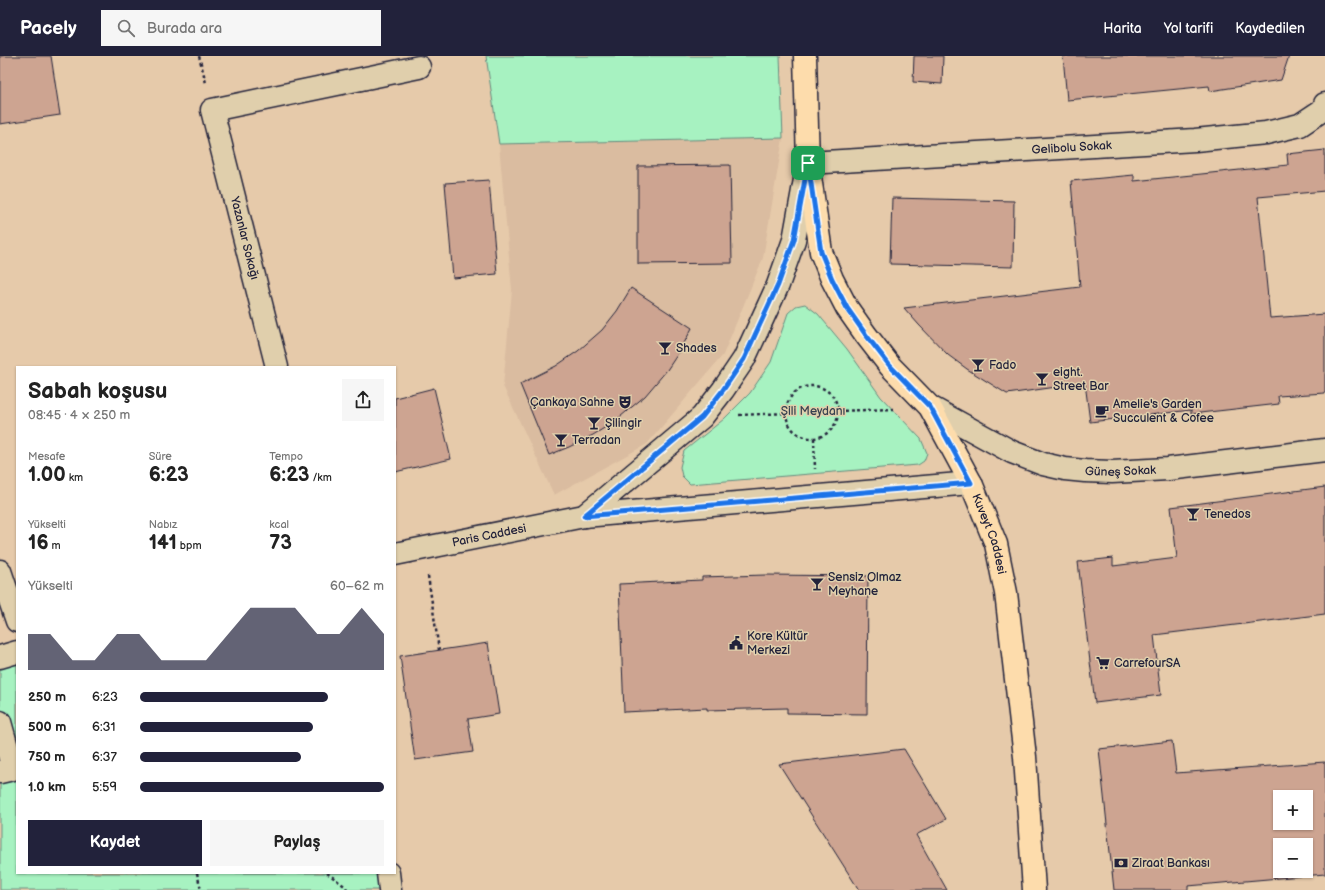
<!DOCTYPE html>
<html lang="tr">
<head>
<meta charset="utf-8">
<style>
  body { margin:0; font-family:"Balsamiq Sans",sans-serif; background:#f6f6f6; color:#222; height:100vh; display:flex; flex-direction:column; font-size:15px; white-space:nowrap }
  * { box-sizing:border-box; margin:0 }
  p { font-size:13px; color:#767676 }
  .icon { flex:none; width:22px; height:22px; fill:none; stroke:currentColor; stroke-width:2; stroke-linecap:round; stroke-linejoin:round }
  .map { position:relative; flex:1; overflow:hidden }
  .side { position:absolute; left:16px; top:310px; width:380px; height:508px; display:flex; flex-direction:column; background:#fff; border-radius:0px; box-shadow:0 1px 3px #0004 }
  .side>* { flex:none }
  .tools { position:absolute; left:1273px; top:734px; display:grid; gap:8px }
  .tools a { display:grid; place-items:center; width:40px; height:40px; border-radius:0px; background:#fff; box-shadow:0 1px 3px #0004; font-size:20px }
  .pin { position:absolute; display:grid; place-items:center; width:34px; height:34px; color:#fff; margin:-17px; border-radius:8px; box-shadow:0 2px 6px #0006 }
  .round { display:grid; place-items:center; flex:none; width:42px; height:42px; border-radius:0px; background:#f6f6f6 }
  .head { display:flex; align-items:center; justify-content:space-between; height:68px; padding:0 12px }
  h1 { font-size:22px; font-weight:700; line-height:30px }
  .metrics { display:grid; grid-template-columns:repeat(3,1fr); gap:6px; height:68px; padding:4px 12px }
  .metrics div { display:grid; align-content:center }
  .metrics b { font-size:20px; font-weight:700 }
  .metrics small { font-size:11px; font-weight:400 }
  .metrics p { font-size:11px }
  .chart { height:112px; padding:8px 12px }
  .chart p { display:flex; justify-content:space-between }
  .chart svg { width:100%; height:72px; margin-top:4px; fill:#22223b; opacity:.7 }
  .button { display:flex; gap:8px; margin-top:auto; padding:8px 12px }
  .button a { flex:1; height:46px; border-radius:0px; background:#22223b; color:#fff; font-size:16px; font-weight:700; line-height:46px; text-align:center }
  .button a+a { background:#f6f6f6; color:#222 }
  ul { padding:0 12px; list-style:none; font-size:13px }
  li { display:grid; grid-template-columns:64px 48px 1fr; align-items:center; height:30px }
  li i { height:10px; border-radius:5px; background:#22223b }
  header { display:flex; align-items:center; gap:24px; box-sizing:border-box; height:56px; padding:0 20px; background:#22223b; color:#fff }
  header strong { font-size:19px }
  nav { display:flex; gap:22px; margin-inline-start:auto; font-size:14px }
  .search { width:280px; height:36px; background:#f6f6f6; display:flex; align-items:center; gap:10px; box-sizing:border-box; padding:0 14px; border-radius:0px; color:#767676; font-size:15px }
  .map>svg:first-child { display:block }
</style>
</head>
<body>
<header>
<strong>Pacely</strong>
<div class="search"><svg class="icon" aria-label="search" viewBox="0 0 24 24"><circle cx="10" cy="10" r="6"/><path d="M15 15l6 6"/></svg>Burada ara</div>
<nav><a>Harita</a><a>Yol tarifi</a><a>Kaydedilen</a></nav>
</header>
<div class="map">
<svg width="1325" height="834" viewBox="0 0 1325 834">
  <rect width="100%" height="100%" fill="#e6caaa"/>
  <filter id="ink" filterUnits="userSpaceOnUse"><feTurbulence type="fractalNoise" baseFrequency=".025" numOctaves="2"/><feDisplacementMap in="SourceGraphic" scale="8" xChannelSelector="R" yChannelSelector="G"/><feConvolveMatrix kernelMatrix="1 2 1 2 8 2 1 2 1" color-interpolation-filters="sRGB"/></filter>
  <g filter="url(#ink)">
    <polygon fill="#dabca0" points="783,82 763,202 723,299 647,388 554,439 503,330 512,234 499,88"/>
    <g fill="#a7f2c1" stroke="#648a7e">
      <polygon points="486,0 780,0 783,82 499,88"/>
      <polygon points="805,248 818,258 847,293 881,341 921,383 927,397 924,405 918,409 690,428 682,420 680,411 684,395 724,363 750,337 771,306 788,257 796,250"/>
      <polygon points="17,608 17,817 376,817 379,834 0,834 0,612"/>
    </g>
    <g fill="#cda491" stroke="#22223b" fill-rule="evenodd">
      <polygon points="0,0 51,0 60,59 0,68"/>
      <polygon points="914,0 943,0 942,28 913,26"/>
      <polygon points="1063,0 1289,0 1281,24 1210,35 1209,30 1067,44"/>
      <polygon points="1325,94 1325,135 1258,141 1270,262 1325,258 1325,337 1278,340 1279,348 1191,358 1191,354 1090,366 1085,327 1007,338 967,313 948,299 919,269 904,252 1080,231 1071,125 1134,119 1134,125 1288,109 1287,98"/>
      <polygon points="730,109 732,207 638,208 638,110"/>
      <polygon points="489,124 497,218 453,222 445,127"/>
      <polygon points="892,142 1014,145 1013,211 890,208"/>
      <polygon points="631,232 692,272 681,293 667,314 645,340 614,366 593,379 569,391 549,399 520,328 556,310 578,295 602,274 617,255"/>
      <polygon points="434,332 451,403 395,416 395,342"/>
      <polygon points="1325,431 1325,558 1154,579 1161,639 1095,647 1078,506 1113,502 1113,510 1177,502 1171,451"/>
      <polygon points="765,519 868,520 867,658 787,657 787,652 707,654 707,652 624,656 619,528 702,524 702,521"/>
      <polygon points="488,587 499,658 468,663 473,696 415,704 400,600"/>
      <path d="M 1172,685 L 1176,717 L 1325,706 L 1325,818 L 1188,830 L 1188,834 L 1114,834 L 1099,693 ZM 1280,741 L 1306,741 L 1306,767 L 1280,767 ZM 1280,789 L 1306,789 L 1306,815 L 1280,815 Z"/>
      <polygon points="904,693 946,763 916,779 947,834 859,834 779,708"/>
    </g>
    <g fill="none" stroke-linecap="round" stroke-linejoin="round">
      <g stroke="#22223b" stroke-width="25">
        <g id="minor">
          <polyline points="277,311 212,54 419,11"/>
          <path id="s1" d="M 930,351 L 1012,396 L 1043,408 L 1065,413 L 1085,415 L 1112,416 L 1168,413 L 1325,394"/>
          <polyline points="584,460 971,427"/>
          <path id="s2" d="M 395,498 L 584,460 L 702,361 L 723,334 L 744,303 L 778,229 L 794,184 L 808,107 L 1195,84 L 1266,77 L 1300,69 L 1324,53 L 1325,48"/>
          <polyline points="0,515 17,565"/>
          <polyline points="0,601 17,596"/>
          <polyline points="0,666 13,713 0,716"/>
          <polyline points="388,817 390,834"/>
        </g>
      </g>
      <g stroke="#22223b" stroke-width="25">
        <g id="major">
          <path id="s3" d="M 805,0 L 808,107 L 821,196 L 832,223 L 847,252 L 866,279 L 890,310 L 930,351 L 971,427 L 996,488 L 1006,537 L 1025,701 L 1034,834"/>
        </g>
      </g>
      <g stroke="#22223b" stroke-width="2.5" stroke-dasharray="3 3" stroke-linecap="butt">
        <polyline points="199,0 206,27"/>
        <circle cx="812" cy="356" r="26"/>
        <polyline points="838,355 893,353"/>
        <polyline points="739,359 787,357"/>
        <polyline points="814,382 815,413"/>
        <polyline points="428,520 439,594"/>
        <polyline points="197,817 201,834"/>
        <polyline points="327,817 346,831 347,834"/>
      </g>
      <use href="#minor" stroke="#e0cfac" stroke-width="22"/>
      <use href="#major" stroke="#fddcac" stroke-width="22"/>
    </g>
  </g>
  <g fill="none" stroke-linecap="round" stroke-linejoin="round" filter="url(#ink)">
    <g stroke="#fff" stroke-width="8">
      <polygon id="route" points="808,107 821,196 832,223 847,252 866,279 890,310 930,351 971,427 584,460 702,361 723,334 744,303 778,229 794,184"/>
    </g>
    <use href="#route" stroke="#1a73e8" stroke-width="5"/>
  </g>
  <defs>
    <g id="bar-bare" transform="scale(1.08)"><path d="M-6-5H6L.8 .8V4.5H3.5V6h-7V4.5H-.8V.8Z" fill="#22223b" stroke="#e0cfac" stroke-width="2.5" paint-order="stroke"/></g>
    <g id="theatre-bare" transform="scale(1.08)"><path d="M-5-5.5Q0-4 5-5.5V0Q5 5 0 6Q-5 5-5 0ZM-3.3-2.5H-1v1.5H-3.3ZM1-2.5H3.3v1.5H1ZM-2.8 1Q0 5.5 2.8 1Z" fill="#22223b" stroke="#e0cfac" stroke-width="2.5" paint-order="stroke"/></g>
    <g id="cafe-bare" transform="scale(1.08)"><path d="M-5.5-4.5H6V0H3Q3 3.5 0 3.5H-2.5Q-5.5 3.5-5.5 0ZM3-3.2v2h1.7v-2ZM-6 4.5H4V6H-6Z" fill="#22223b" stroke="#e0cfac" stroke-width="2.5" paint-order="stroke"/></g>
    <g id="civic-bare" transform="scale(1.08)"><path d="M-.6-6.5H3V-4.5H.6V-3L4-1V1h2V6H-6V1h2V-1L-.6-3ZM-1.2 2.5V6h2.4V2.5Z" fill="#22223b" stroke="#e0cfac" stroke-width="2.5" paint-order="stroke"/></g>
    <g id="supermarket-bare" transform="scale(1.08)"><path d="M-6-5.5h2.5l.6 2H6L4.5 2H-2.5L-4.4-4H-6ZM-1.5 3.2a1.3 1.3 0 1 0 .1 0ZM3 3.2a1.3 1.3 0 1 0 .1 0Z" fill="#22223b" stroke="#e0cfac" stroke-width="2.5" paint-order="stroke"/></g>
    <g id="bank-bare" transform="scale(1.08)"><path d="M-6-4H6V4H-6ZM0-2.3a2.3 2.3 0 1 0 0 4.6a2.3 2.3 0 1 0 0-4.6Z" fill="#22223b" stroke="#e0cfac" stroke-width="2.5" paint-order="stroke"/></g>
  </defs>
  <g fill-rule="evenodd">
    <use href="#bar-bare" x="665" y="292"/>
    <use href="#bar-bare" x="978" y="309"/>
    <use href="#bar-bare" x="1042" y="323"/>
    <use href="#theatre-bare" x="625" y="346"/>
    <use href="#cafe-bare" x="1102" y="355"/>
    <use href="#bar-bare" x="594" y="367"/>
    <use href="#bar-bare" x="561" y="384"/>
    <use href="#bar-bare" x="1193" y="458"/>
    <use href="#bar-bare" x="817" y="528"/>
    <use href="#civic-bare" x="736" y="587"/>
    <use href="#supermarket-bare" x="1103" y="607"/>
    <use href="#bank-bare" x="1121" y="807"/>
  </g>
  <g text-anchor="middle" stroke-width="3" stroke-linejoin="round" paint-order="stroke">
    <g font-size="12" fill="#22223b" stroke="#e0cfac">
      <text dy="4" stroke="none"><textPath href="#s2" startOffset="890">Gelibolu Sokak</textPath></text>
      <text transform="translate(245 182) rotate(76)" y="4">Yazanlar Sokağı</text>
      <text dy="4" stroke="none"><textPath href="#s1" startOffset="205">Güneş Sokak</textPath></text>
      <text dy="4" stroke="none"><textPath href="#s3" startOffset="529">Kuveyt Caddesi</textPath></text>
      <text dy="4" stroke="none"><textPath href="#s2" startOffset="96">Paris Caddesi</textPath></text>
    </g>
    <g font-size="12" fill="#22223b" stroke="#e0cfac" text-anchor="start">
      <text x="676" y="296">Shades</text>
      <text x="989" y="313">Fado</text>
      <text x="1053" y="320">eight.<tspan x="1053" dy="14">Street Bar</tspan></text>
      <text x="614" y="350" text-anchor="end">Çankaya Sahne</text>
      <text x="1113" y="352">Amelie's Garden<tspan x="1113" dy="14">Succulent &amp; Cofee</tspan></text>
      <text x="605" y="371">Şilingir</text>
      <text x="572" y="388">Terradan</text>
      <text x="1204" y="462">Tenedos</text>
      <text x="828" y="525">Sensiz Olmaz<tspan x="828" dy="14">Meyhane</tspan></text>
      <text x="747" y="584">Kore Kültür<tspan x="747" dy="14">Merkezi</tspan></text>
      <text x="1114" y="611">CarrefourSA</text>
      <text x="1132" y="811">Ziraat Bankası</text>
    </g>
    <g font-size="12" fill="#36414f" stroke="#e0cfac">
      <text x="813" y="359">Şili Meydanı</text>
    </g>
  </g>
</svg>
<div class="tools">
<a>+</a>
<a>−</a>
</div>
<div class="pin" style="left:808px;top:107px;background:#1e9e55"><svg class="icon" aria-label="arrive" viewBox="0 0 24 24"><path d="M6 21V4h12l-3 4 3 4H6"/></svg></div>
<section class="side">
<div class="head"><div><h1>Sabah koşusu</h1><p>08:45 · 4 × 250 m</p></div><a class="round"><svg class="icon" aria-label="share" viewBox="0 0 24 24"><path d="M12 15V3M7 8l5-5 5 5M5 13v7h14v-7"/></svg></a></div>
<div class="metrics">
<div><p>Mesafe</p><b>1.00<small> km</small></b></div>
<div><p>Süre</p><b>6:23</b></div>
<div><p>Tempo</p><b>6:23<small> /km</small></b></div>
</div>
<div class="metrics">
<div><p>Yükselti</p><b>16<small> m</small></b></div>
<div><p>Nabız</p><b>141<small> bpm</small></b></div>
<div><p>kcal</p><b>73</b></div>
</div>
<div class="chart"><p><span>Yükselti</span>60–62 m</p>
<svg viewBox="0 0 160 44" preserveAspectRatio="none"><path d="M0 44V22L10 22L20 38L30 38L40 22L50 22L60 38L70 38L80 38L90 22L100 6L110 6L120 6L130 22L140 22L150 6L160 22V44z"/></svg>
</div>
<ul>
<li><b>250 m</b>6:23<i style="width:77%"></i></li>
<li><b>500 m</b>6:31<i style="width:71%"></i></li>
<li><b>750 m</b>6:37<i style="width:66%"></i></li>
<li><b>1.0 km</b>5:59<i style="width:100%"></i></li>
</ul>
<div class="button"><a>Kaydet</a><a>Paylaş</a></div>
</section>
</div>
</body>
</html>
